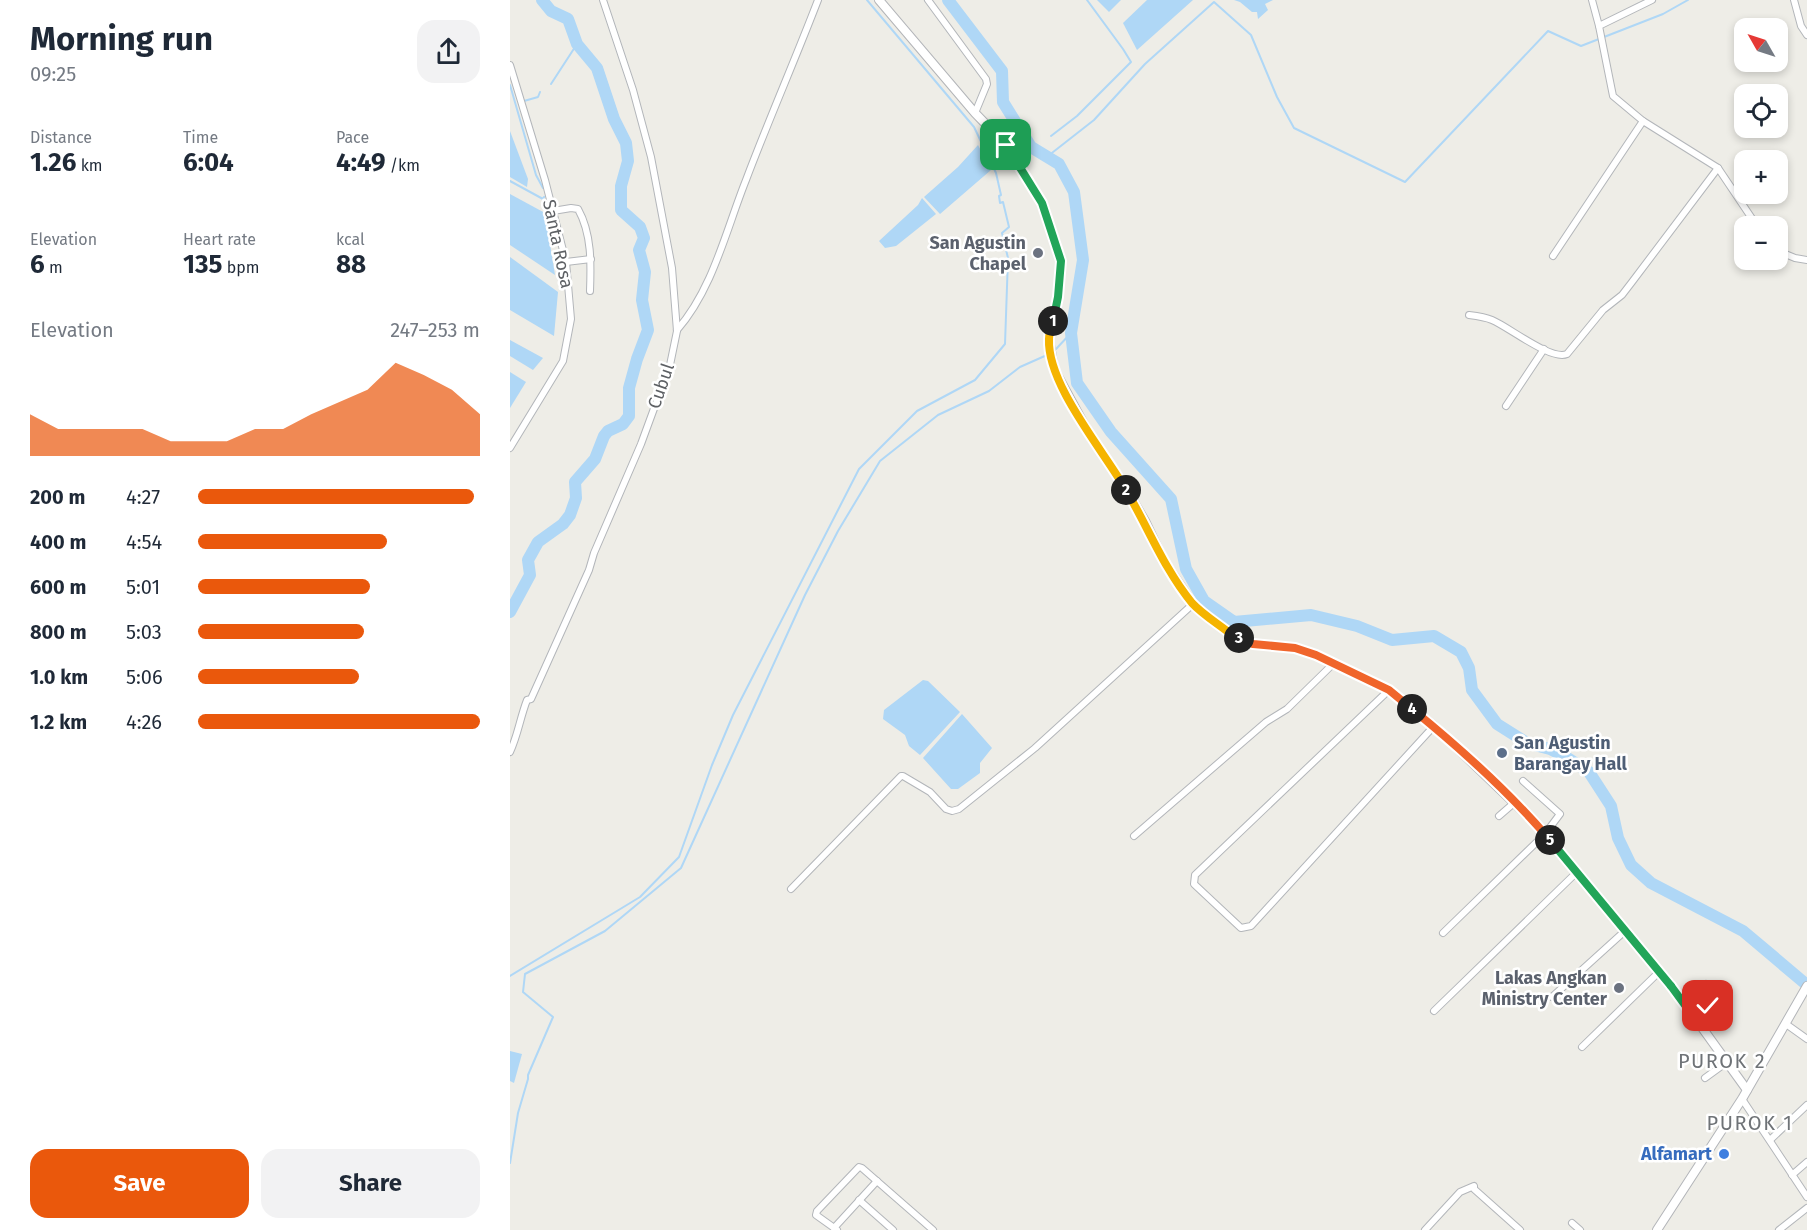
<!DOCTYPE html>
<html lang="en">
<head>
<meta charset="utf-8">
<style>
  body { margin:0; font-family:"Fira Sans",sans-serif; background:#f2f2f3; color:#1f2937; height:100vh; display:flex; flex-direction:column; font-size:22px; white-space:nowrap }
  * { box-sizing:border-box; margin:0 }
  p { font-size:20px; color:#747a83 }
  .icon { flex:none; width:33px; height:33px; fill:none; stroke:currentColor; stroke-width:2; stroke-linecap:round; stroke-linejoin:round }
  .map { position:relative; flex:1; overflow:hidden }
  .details { display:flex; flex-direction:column; background:#fff; width:510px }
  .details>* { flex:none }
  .needle { width:39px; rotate:309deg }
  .buttons { position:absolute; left:1224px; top:18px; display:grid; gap:12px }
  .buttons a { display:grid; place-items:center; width:54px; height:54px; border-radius:12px; background:#fff; box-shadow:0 3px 9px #0003; font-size:30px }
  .pin { position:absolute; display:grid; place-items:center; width:51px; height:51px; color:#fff; margin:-26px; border-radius:12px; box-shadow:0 3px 9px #0006 }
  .km { position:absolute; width:30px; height:30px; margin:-15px; border-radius:50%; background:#222; color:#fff; font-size:16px; line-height:30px; text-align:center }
  .round { display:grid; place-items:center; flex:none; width:63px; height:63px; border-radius:18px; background:#f2f2f3 }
  .summary { display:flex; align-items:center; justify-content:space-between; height:102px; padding:0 30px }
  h1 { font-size:33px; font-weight:700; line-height:45px }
  .figures { display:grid; grid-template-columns:repeat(3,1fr); gap:9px; height:102px; padding:6px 30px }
  .figures div { display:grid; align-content:center }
  .figures b { font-size:26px; font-weight:700 }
  .figures small { font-size:16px; font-weight:400 }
  .figures p { font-size:16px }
  .chart { height:168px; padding:12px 30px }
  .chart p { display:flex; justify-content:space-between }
  .chart svg { width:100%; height:108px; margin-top:6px; fill:#ea580c; opacity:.7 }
  .action { display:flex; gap:12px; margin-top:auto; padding:12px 30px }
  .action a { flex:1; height:69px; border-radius:18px; background:#ea580c; color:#fff; font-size:24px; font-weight:700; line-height:69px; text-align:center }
  .action a+a { background:#f2f2f3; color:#1f2937 }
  ul { padding:0 30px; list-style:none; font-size:20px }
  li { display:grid; grid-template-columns:96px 72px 1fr; align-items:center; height:45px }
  li i { height:15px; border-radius:8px; background:#ea580c }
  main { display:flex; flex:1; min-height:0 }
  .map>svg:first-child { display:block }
</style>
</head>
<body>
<main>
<section class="details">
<div class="summary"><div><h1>Morning run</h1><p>09:25</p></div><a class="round"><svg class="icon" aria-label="share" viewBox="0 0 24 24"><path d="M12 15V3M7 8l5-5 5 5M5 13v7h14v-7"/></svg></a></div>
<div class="figures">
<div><p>Distance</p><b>1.26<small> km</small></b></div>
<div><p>Time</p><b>6:04</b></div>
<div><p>Pace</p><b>4:49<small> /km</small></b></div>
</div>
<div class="figures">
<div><p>Elevation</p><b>6<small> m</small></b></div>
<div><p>Heart rate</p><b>135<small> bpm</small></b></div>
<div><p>kcal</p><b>88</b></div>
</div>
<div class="chart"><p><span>Elevation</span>247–253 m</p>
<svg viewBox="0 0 160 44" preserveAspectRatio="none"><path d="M0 44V27L10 33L20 33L30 33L40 33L50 38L60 38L70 38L80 33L90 33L100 27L110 22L120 17L130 6L140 11L150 17L160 27V44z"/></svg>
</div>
<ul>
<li><b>200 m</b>4:27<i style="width:98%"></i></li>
<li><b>400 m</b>4:54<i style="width:67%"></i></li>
<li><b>600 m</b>5:01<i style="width:61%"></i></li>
<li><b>800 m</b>5:03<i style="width:59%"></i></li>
<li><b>1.0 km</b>5:06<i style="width:57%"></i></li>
<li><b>1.2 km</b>4:26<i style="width:100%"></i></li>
</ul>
<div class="action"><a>Save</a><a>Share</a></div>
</section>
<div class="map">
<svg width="1297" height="1230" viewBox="0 0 1297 1230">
  <rect width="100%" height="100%" fill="#eeede7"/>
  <g fill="#afd7f6">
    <polygon points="587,0 611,0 599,12"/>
    <polygon points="637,0 683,0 627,50 613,23"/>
    <polygon points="724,0 763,0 755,4 758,10 748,19 747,12 742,12 730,2"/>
    <polygon points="0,131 18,179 17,187 0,177"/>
    <polygon points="468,145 481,170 430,214 414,197 448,167"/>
    <polygon points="0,194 35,213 45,275 0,245"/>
    <polygon points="412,198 426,214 386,246 375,248 369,241 408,205"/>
    <polygon points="0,257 48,292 44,336 0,310"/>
    <polygon points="0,340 33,358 23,370 0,356"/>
    <polygon points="0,372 16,382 0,408"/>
    <polygon points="413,680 418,681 450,712 410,755 399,746 395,735 373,719 374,710"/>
    <polygon points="452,714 482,748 470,763 470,773 448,789 441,789 413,758"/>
    <polygon points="0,1051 12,1054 4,1083 0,1081"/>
  </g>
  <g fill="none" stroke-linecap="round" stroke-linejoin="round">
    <g stroke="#afd7f6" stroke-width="2">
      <polyline points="41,84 67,44"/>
      <polyline points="0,85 26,175 33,188"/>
      <polyline points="14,101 28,97 30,92"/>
      <polyline points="541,136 567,116 621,62 613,49 577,0"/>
      <polyline points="538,156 584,120 635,64 704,2 741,35 767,97 784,128 895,182 1038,31 1071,46 1153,14 1178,0"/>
      <polyline points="0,181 33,199 34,197"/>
      <polyline points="546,349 561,333"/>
      <polyline points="0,976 130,897 169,857 202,765 223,715 349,469 407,411 465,380 495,344 498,258 492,233 499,227 493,202 490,203 489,196 491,195 486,173 464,127 357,0"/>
      <polyline points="0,1163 8,1113 18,1079 18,1075 43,1017 13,992 15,974 95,931 171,868 295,595 328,531 370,461 428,415 479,391 510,367 537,355"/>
    </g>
    <g stroke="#afd7f6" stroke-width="12">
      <polyline points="438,0 492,71 493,102 521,147 549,164 564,192 573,260 561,333 567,383 601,432 661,499 676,569 694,601 724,622 801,615 847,626 882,640 924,636 951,652 959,668 962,690 987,724 1017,743 1040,749 1056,757 1079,772 1101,806 1108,838 1121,865 1141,883 1233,931 1297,985"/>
      <polyline points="0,612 20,575 18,560 28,542 53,524 60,515 66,498 65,482 85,459 94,436 98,431 113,424 119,416 119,388 127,359 138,330 132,300 135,272 129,250 134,238 130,227 111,210 111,186 118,161 116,143 104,119 87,68 67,44 58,19 41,11 32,0"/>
    </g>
    <g stroke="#b3b6ba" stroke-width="8">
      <g id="street">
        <polyline points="418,0 476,79 477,84 465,113"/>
        <polyline points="1082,0 1089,26"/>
        <polyline points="1142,0 1089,26 1103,96 1133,121 1208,168 1247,226"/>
        <polyline points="1284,0 1291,26 1297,35"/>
        <polyline points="0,65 35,180 56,262 61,319 53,361 0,448"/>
        <path d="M 43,211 L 61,208 L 68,209 C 82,234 81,264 80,291"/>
        <polyline points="1268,251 1285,258 1297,260"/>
        <polyline points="1043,256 1133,121"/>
        <polyline points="56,262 81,259"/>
        <path d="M 959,315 C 967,316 975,317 982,320 C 999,327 1041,361 1057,354 L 1093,310 L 1112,295 L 1122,282 L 1208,168"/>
        <path d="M 167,330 C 203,289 216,230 236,180 C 259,119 285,60 308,0"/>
        <polyline points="996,406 1034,349"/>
        <polyline points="879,690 685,875 684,884 731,928 741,926 924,726"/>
        <path d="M 0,752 C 8,735 10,718 17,700 L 21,699 L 79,570 L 84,553 L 131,444 L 160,365 L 167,331 L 162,268 L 141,157 L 123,90 L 93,0"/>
        <polyline points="989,816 1004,803"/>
        <polyline points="624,836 756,722 777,709 824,663"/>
        <polyline points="281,889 391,776 393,776 420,792 436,809 442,811 449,809 525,748 683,604"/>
        <polyline points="933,933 1035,834 1050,814 1013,781"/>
        <polyline points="1042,997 1116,930"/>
        <polyline points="1174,1003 1196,984"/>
        <polyline points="924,1011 1067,872"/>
        <polyline points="1186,1020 1193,1015 1208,987"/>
        <polyline points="1276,1024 1297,1039"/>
        <polyline points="1072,1047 1149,972"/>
        <polyline points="1195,1078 1217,1062"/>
        <polyline points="1232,1099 1297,1197"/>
        <polyline points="1260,1140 1297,1105"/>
        <polyline points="1282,1175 1297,1162"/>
        <polyline points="349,1200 383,1230"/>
        <polyline points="1062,1223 1070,1230"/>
        <polyline points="324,1228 367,1181"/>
        <polyline points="327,1230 306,1215 307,1211 349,1167 352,1168 423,1230"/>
        <polyline points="915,1230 950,1192 964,1186 964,1189 1010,1230"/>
        <polyline points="1269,1230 1297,1208"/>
      </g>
    </g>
    <g stroke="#b3b5b9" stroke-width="10">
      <g id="secondary">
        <polyline points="369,0 465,113 496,145 532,203 551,262 548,297 539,339 544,369 582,439 611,480 635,521 654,561 683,604 722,635 743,644 785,648 806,655 879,690 924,726 1024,822 1067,872 1175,1004 1237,1090"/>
        <polyline points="1147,1230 1232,1099 1297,986"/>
      </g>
    </g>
    <use href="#street" stroke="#fff" stroke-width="6"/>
    <use href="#secondary" stroke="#fff" stroke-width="8"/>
  </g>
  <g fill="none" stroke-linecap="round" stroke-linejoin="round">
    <g stroke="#fff" stroke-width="12">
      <polyline id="split-1" points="496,145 532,203 551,261 548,297 543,321"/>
    </g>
    <g stroke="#fff" stroke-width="12">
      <path id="split-2" d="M 543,321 C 541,327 539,333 539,339 C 537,385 594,451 616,490"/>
    </g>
    <g stroke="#fff" stroke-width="12">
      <path id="split-3" d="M 616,490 C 638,527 654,569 682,603 C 693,615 710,625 722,635 L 729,638"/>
    </g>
    <g stroke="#fff" stroke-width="12">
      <polyline id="split-4" points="729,638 743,644 785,648 806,655 879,690 902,709"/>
    </g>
    <g stroke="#fff" stroke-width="12">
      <path id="split-5" d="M 902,709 C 950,748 1000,793 1040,840"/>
    </g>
    <g stroke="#fff" stroke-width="12">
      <polyline id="split-6" points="1040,840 1161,986"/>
    </g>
    <g stroke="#fff" stroke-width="12">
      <polyline id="split-7" points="1161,986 1186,1020 1193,1015 1198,1006"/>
    </g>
    <use href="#split-1" stroke="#22a559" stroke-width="8"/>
    <use href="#split-2" stroke="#f5b400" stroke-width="8"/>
    <use href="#split-3" stroke="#f5b400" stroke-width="8"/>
    <use href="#split-4" stroke="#f0652b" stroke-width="8"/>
    <use href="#split-5" stroke="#f0652b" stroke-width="8"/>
    <use href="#split-6" stroke="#22a559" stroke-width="8"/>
    <use href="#split-7" stroke="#22a559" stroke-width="8"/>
  </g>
  <g fill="#6b7280" stroke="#fff" stroke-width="2">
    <circle cx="528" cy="253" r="6"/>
    <circle cx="1109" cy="988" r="6"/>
  </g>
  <circle fill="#5c6f8a" stroke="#fff" stroke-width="2" cx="992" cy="753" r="6"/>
  <circle fill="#3f7fe0" stroke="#fff" stroke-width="2" cx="1214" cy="1154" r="6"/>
  <g text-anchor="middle" stroke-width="5" stroke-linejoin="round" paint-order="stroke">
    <g font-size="18" font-weight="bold" fill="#5b616d" stroke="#fff" text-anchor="end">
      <text x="516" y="249">San Agustin<tspan x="516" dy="21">Chapel</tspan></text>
      <text x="1097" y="984">Lakas Angkan<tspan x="1097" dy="21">Ministry Center</tspan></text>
    </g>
    <g font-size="18" fill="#5e6165" stroke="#fff">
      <text transform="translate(48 244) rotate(78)" y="6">Santa Rosa</text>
      <text transform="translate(151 386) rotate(-71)" y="6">Cubul</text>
    </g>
    <g font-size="18" font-weight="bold" fill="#4e5e75" stroke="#fff" text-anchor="start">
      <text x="1004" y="749">San Agustin<tspan x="1004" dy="21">Barangay Hall</tspan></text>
    </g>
    <g font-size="18" font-weight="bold" fill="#366cbe" stroke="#fff" text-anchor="end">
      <text x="1202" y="1160">Alfamart</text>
    </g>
    <g font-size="20" letter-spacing="1.5" fill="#6f7377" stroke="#fff">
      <text x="1212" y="1068">PUROK 2</text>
      <text x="1240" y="1130">PUROK 1</text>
    </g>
  </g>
</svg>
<div class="buttons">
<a><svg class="needle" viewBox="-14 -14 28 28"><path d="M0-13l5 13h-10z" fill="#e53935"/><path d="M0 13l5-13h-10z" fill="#747a83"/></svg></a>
<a><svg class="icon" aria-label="locate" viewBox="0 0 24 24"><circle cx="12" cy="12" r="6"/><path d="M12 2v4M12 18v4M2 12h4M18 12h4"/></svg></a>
<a>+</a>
<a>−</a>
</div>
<div class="pin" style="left:496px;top:145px;background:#1e9e55"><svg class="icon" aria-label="arrive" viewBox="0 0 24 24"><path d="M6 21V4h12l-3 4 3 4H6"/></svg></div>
<div class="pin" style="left:1198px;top:1006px;background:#d93025"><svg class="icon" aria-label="check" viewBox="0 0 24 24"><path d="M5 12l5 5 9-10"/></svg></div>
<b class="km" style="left:543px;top:321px">1</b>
<b class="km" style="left:616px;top:490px">2</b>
<b class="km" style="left:729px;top:638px">3</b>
<b class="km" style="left:902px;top:709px">4</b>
<b class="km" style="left:1040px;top:840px">5</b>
</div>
</main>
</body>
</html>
